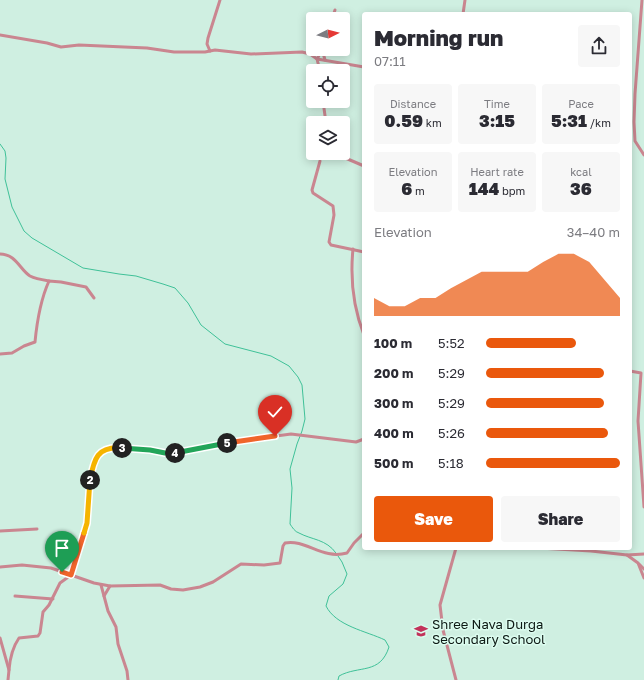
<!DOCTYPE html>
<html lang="en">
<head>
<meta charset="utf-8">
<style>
  body { margin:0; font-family:"Golos Text",sans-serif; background:#f7f7f7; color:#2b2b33; height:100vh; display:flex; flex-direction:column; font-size:15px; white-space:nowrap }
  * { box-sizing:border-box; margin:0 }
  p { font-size:13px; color:#7c7c81 }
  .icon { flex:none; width:22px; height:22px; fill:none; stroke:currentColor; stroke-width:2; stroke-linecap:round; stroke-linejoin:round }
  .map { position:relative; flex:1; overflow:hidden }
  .panel { position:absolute; left:362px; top:12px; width:270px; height:538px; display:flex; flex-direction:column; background:#fff; border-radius:4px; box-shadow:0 2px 10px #0003 }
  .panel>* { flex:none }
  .needle { width:26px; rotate:84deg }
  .controls { position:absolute; left:306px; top:12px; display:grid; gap:8px }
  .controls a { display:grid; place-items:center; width:44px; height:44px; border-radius:4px; background:#fff; box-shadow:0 2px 10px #0003; font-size:20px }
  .pin { position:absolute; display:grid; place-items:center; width:34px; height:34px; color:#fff; margin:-41px -17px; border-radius:50% 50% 50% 0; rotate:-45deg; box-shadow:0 0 4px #0007 }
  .pin .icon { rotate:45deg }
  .km { position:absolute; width:20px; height:20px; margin:-10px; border-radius:50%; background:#222; color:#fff; font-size:11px; line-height:20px; text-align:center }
  .round { display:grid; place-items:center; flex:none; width:42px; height:42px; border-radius:4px; background:#f7f7f7 }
  .headline { display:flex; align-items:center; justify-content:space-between; height:68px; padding:0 12px }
  h1 { font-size:22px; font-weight:800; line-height:30px }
  .figures { display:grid; grid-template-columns:repeat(3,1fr); gap:6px; height:68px; padding:4px 12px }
  .figures div { display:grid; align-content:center; border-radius:4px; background:#f7f7f7; text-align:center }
  .figures b { font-size:17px; font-weight:800 }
  .figures small { font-size:11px; font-weight:400 }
  .figures p { font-size:11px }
  .chart { height:112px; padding:8px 12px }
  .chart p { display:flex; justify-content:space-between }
  .chart svg { width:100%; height:72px; margin-top:4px; fill:#ea580c; opacity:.7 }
  .action { display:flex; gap:8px; margin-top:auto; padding:8px 12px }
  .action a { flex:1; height:46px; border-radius:4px; background:#ea580c; color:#fff; font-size:16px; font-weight:800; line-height:46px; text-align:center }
  .action a+a { background:#f7f7f7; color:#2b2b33 }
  ul { padding:0 12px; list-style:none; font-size:13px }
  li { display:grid; grid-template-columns:64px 48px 1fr; align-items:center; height:30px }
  li i { height:10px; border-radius:5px; background:#ea580c }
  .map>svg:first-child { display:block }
</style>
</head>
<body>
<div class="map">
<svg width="644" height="680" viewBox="0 0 644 680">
  <rect width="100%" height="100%" fill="#cfefe1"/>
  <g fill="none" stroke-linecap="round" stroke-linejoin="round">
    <g stroke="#3fc198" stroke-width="1">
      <path d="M 0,144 L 5,151 L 6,158 L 5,179 L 12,207 L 24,231 L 32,238 L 83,268 L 119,274 L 136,276 L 163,284 L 175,288 L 188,303 L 201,325 L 225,344 L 271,356 L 289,366 L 298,377 L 302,385 L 305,419 L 302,431 L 297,444 L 290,469 L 292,488 L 290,524 C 292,527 295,532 299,533 C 312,540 326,539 336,553"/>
      <path d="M 338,556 L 342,562 L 347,574 L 343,584 L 329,596 L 326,606 C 336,626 366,631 385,640 L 389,647 C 380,675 359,665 339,676 L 338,680"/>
    </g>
    <g stroke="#ca8690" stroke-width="3">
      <polyline points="642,0 635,94 634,122 635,141 644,155"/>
      <polyline points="463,14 465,0"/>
      <polyline points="332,19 335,10"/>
      <polyline points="0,35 47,43 61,47 79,45 147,48 174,52 205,52 215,50 251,54 302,52 310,54 317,59 364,67"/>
      <polyline points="322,49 325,60"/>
      <polyline points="210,51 207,44 208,38 220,0"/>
      <polyline points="320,71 317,59 322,50"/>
      <polyline points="323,101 326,123"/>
      <polyline points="338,153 343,157 364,166"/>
      <polyline points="320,161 312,190 313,193 333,206 334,215 329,242 331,245 364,252"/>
      <path d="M 353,249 C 350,279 353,307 364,335"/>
      <path d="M 0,254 C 16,254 20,270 30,276 C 36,279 43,280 49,281"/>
      <path d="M 0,354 L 12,353 L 24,346 L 35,342 C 37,321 40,301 49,281 L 61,282 L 86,287 L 94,298"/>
      <polyline points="630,371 641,373 638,421 644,507"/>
      <polyline points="0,531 37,529"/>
      <polyline points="456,548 440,605 443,630 456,680"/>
      <polyline points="539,548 591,551 627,555 644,554"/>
      <polyline points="627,555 638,563 644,578"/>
      <polyline points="639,564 644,569"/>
      <polyline points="0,567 22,565 51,568 71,575 79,552 87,523 89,486 94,462 97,456 107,448 136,449 165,453 183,452 204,446 291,434 348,441 356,442 364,439"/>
      <polyline points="101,585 104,596"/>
      <polyline points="110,586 104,596 108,611 116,627 118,644 127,671 128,680"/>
      <polyline points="15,596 53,599"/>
      <polyline points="0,638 9,670 8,680"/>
      <path d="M 9,670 C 10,658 12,648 19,638 L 38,636 L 40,633 L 43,612 L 49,605 L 60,583 L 71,575 L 94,583 L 110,586 L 160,585 L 171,589 L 183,590 L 200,587 L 213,582 L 241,564 L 264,565 L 280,563 L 283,546 L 285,543 C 306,539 322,560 347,553 L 354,543 L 364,533"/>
    </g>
  </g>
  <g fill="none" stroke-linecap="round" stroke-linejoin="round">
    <g stroke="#fff" stroke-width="8">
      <polyline id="split-1" points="62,572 71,575 84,533"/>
    </g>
    <g stroke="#fff" stroke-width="8">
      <polyline id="split-2" points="84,533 87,523 90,480"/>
    </g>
    <g stroke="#fff" stroke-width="8">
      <path id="split-3" d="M 90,480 C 94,459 97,446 122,448"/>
    </g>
    <g stroke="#fff" stroke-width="8">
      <polyline id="split-4" points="122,448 150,450 165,453 175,453"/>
    </g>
    <g stroke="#fff" stroke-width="8">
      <polyline id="split-5" points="175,453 227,443"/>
    </g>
    <g stroke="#fff" stroke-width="8">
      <polyline id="split-6" points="227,443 275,436"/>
    </g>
    <use href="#split-1" stroke="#f0652b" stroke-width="5"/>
    <use href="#split-2" stroke="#f5b400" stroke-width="5"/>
    <use href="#split-3" stroke="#f5b400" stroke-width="5"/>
    <use href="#split-4" stroke="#22a559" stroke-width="5"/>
    <use href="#split-5" stroke="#22a559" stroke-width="5"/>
    <use href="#split-6" stroke="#f0652b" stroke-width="5"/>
  </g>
  <defs>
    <g id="school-bare" transform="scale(1.08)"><path d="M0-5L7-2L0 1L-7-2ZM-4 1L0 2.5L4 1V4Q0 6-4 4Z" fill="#c2325a" stroke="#dcfcef" stroke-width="2.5" paint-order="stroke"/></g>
  </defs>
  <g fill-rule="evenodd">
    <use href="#school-bare" x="421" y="631"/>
  </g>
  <g text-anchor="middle" stroke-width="3" stroke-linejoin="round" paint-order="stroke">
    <g font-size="13" fill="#0d1914" stroke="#dcfcef" text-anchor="start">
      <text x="432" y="629">Shree Nava Durga<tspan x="432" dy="15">Secondary School</tspan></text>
    </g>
  </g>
</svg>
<div class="controls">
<a><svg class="needle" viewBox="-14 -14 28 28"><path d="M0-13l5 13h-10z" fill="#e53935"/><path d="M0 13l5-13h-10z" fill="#7c7c81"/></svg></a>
<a><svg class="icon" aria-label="locate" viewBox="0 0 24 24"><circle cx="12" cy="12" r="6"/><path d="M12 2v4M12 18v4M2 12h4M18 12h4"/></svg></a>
<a><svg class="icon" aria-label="layers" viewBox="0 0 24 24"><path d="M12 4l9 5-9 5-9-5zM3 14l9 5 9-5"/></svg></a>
</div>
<div class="pin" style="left:62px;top:572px;background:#1e9e55"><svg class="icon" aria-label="arrive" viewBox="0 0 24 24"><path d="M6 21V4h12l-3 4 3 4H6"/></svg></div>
<div class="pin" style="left:275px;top:436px;background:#d93025"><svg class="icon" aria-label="check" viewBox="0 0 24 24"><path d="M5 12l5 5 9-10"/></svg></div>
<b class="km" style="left:90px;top:480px">2</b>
<b class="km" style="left:122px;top:448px">3</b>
<b class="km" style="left:175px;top:453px">4</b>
<b class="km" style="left:227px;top:443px">5</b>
<section class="panel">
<div class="headline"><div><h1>Morning run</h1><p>07:11</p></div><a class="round"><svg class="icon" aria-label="share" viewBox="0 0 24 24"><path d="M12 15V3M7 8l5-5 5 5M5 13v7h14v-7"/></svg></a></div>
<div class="figures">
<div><p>Distance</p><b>0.59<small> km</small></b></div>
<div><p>Time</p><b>3:15</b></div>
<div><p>Pace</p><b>5:31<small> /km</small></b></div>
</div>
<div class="figures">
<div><p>Elevation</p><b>6<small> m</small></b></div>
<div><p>Heart rate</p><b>144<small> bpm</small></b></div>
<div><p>kcal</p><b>36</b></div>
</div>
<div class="chart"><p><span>Elevation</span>34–40 m</p>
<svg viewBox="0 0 160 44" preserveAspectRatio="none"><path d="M0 44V33L10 38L20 38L30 33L40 33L50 27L60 22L70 17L80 17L90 17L100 17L110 11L120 6L130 6L140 11L150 22L160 33V44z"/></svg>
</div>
<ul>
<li><b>100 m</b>5:52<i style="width:67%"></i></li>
<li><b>200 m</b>5:29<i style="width:88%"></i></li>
<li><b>300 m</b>5:29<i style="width:88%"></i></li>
<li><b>400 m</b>5:26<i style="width:91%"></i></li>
<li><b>500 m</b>5:18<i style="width:100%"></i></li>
</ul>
<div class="action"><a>Save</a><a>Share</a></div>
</section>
</div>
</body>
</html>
